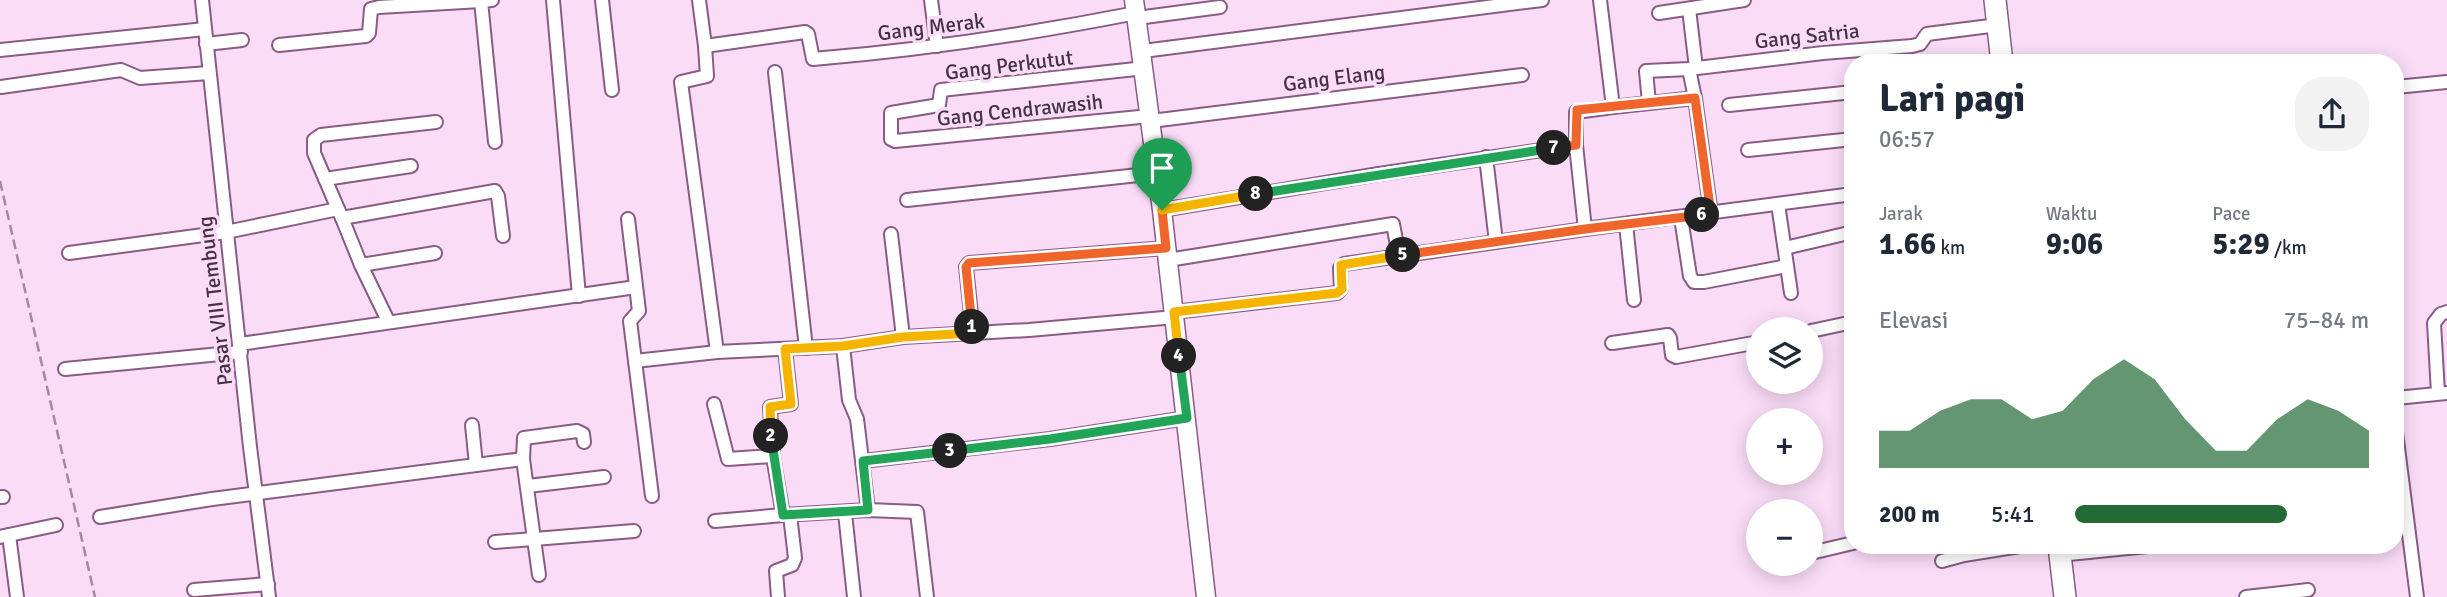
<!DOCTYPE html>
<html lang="id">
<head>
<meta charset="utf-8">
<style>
  body { margin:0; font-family:Signika,sans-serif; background:#f2f2f3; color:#1f2937; height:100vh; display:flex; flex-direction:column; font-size:26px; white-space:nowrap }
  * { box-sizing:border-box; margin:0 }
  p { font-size:23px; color:#747a83 }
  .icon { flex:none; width:38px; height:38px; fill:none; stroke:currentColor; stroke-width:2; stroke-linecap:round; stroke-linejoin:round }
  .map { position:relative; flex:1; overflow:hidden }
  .sheet { position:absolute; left:1844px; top:54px; width:560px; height:500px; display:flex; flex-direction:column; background:#fff; border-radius:28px; box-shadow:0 4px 18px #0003 }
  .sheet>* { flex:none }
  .buttons { position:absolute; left:1746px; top:317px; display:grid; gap:14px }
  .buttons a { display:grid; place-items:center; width:77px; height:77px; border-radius:50%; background:#fff; box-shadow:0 4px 18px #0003; font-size:35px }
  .pin { position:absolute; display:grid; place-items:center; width:60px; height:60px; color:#fff; margin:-72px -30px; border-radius:50% 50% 50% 0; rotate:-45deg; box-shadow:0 0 7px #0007 }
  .pin .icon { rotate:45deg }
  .km { position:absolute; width:35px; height:35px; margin:-18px; border-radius:50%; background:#222; color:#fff; font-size:19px; line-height:35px; text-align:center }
  .round { display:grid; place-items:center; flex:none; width:74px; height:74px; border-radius:28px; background:#f2f2f3 }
  .overview { display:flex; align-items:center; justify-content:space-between; height:119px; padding:0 35px }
  h1 { font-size:38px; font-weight:800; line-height:52px }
  .figures { display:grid; grid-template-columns:repeat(3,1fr); gap:10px; height:119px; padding:7px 35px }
  .figures div { display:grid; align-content:center }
  .figures b { font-size:30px; font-weight:800 }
  .figures small { font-size:19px; font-weight:400 }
  .figures p { font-size:19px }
  .chart { height:196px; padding:14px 35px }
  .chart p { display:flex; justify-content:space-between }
  .chart svg { width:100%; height:126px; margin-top:7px; fill:#236a37; opacity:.7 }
  ul { padding:0 35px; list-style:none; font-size:23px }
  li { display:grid; grid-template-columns:112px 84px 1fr; align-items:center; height:52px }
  li i { height:18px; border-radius:9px; background:#236a37 }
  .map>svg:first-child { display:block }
</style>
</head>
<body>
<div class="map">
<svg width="2447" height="597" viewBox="0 0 2447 597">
  <rect width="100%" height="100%" fill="#fadcf7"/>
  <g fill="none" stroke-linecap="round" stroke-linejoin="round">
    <g stroke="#885c85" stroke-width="16">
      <g id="street">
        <polyline points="202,0 250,447 269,597"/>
        <polyline points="492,0 481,1 495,142"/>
        <polyline points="553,0 579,296"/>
        <polyline points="602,0 612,90"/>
        <path d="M 699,0 L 705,46 L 805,32 L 808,34 L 813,59 C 922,50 1029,34 1136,13"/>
        <polyline points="931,0 937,46"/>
        <polyline points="1600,0 1613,107 1576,112 1576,145 1585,229 1853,194"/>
        <polyline points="1689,9 1696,68"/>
        <polyline points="1659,13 1744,0"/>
        <polyline points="1137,18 1220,7"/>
        <polyline points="206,44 242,40"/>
        <polyline points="279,45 366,36 369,33 371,9 379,7 481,1"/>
        <polyline points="705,46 707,76 681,82 717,352"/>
        <polyline points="0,50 205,29"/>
        <polyline points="1143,51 1542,0"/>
        <polyline points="1145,68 941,90 939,105 891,113 891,139 895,141 1150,116"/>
        <polyline points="1689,69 1695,98"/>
        <polyline points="775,72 806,348"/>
        <polyline points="1,87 121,70 140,78 209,73"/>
        <polyline points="2396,87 2447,82"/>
        <polyline points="1649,103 1646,71 1689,69 1823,53 1912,46 1920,44 1927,34 1998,25"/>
        <polyline points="1729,105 1853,92"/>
        <polyline points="1613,107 1695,98 1711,214"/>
        <polyline points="1151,121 1522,75"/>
        <polyline points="1748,150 1853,139"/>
        <polyline points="1486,157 1496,242"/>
        <polyline points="325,179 411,166"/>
        <polyline points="907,200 1157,173"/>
        <polyline points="1778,204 1791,293"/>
        <polyline points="338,209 314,153 314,140 321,135 436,122"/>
        <polyline points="1162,210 1379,174 1576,145"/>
        <polyline points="342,218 361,265 388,321"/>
        <polyline points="1681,218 1690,276 1694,282 1704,282 1787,266"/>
        <polyline points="628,219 639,311 630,321 631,329 652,496"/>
        <polyline points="1626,224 1634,300"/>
        <polyline points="891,234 903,337"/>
        <polyline points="1785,248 1853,232"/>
        <polyline points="69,253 226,232 338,209 342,218 495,191 498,196 503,236"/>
        <polyline points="1168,260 1393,224 1399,256"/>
        <polyline points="361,265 435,253"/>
        <polyline points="1174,312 1337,293 1341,289 1340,268 1344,264 1585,229"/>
        <polyline points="1811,331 1853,322"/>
        <polyline points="973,333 966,267 969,263 1166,248"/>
        <polyline points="1612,343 1668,335 1670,338 1672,355 1676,357 1759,342"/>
        <polyline points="240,344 636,287"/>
        <polyline points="843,346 849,400 857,419 868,510"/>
        <polyline points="635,361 717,352 843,346 903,337 1029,330 1175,317"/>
        <polyline points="65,369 241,352"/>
        <polyline points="2438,393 2434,323 2441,314 2447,312"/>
        <polyline points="2396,398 2447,393"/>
        <polyline points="714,404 728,459 773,456 783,515 868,510 917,512 927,597"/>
        <polyline points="472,425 476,465"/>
        <polyline points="2396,432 2417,597"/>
        <polyline points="773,456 770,407 791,404 785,349"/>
        <polyline points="863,461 1050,439 1187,418"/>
        <polyline points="528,486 604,477"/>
        <polyline points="0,497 3,497"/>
        <polyline points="845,513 854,597"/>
        <polyline points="100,517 212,499 523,459"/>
        <polyline points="715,521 783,515"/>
        <polyline points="9,535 17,597"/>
        <polyline points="0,537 56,525"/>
        <polyline points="495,542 534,539 523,459 524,438 577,431 583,434 584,442"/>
        <polyline points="1811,553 1853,543"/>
        <polyline points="2059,555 2148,546"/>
        <polyline points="1942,561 1964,555 2020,546"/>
        <polyline points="539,575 534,539 634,531"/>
        <polyline points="194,590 268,584"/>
        <polyline points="778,597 776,571 792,565 795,558 790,515"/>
        <polyline points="2246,597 2308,590"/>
      </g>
    </g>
    <g stroke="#885c85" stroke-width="21">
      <polyline id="secondary" points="1134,0 1162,210 1206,597"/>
    </g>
    <g stroke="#885c85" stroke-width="24">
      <g id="highway">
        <polyline points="1995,0 2002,63"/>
        <polyline points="2059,546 2065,597"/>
      </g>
    </g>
    <use href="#street" stroke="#fff" stroke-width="12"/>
    <use href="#secondary" stroke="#fff" stroke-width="18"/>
    <use href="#highway" stroke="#fff" stroke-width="21"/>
    <polyline stroke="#a38aa1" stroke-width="2.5" stroke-dasharray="10 5" stroke-linecap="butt" points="0,181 95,597"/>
  </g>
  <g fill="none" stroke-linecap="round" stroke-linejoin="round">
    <g stroke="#fff" stroke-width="14">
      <polyline id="split-1" points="972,327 966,267 969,263 1166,248 1162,210"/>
    </g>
    <g stroke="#fff" stroke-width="14">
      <polyline id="split-2" points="771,436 770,407 791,404 785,349 843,346 903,337 973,333 972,327"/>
    </g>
    <g stroke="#fff" stroke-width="14">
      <polyline id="split-3" points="771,436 783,515 868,510 863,461 950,451"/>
    </g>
    <g stroke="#fff" stroke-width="14">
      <polyline id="split-4" points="950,451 1050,439 1187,418 1179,356"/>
    </g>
    <g stroke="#fff" stroke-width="14">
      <polyline id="split-5" points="1179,356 1174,312 1337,293 1342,289 1341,265 1403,255"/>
    </g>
    <g stroke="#fff" stroke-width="14">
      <polyline id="split-6" points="1403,255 1585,229 1702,215"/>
    </g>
    <g stroke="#fff" stroke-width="14">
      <polyline id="split-7" points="1554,148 1576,145 1577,110 1695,98 1711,214 1702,215"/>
    </g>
    <g stroke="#fff" stroke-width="14">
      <polyline id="split-8" points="1256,194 1554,148"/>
    </g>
    <g stroke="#fff" stroke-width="14">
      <polyline id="split-9" points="1162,210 1256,194"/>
    </g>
    <use href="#split-1" stroke="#f0652b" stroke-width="9"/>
    <use href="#split-2" stroke="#f5b400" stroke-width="9"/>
    <use href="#split-3" stroke="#22a559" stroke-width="9"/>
    <use href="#split-4" stroke="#22a559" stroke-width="9"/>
    <use href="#split-5" stroke="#f5b400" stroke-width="9"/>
    <use href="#split-6" stroke="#f0652b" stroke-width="9"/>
    <use href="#split-7" stroke="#f0652b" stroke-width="9"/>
    <use href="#split-8" stroke="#22a559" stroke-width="9"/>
    <use href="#split-9" stroke="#f5b400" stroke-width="9"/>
  </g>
  <g text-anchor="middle" stroke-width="7" stroke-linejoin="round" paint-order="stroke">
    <g font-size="21" fill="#463244" stroke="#fadcf7">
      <text transform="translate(931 27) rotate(-7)" y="7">Gang Merak</text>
      <text transform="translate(1807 36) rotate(-6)" y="7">Gang Satria</text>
      <text transform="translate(1009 65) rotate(-7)" y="7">Gang Perkutut</text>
      <text transform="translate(1334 78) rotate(-7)" y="7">Gang Elang</text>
      <text transform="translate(1020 110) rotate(-6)" y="7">Gang Cendrawasih</text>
      <text transform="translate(215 301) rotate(-97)" y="7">Pasar VIII Tembung</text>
    </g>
  </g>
</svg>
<div class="buttons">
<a><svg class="icon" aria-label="layers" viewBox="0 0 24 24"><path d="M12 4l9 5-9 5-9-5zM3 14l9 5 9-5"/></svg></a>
<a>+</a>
<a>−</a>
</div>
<div class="pin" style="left:1162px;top:210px;background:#1e9e55"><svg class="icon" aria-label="arrive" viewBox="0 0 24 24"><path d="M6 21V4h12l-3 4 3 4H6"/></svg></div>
<b class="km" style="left:972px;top:327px">1</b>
<b class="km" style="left:771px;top:436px">2</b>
<b class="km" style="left:950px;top:451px">3</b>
<b class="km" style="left:1179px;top:356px">4</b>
<b class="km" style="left:1403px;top:255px">5</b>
<b class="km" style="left:1702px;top:215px">6</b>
<b class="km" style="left:1554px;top:148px">7</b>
<b class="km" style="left:1256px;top:194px">8</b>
<section class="sheet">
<div class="overview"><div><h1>Lari pagi</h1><p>06:57</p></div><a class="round"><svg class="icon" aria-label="share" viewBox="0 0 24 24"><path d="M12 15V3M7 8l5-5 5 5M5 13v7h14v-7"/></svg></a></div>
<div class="figures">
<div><p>Jarak</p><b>1.66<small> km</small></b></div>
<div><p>Waktu</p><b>9:06</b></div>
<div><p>Pace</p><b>5:29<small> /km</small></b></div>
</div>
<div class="chart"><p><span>Elevasi</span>75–84 m</p>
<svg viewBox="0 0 160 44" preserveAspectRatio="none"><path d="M0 44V31L10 31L20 24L30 20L40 20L50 27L60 24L70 13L80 6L90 13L100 27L110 38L120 38L130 27L140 20L150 24L160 31V44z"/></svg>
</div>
<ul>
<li><b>200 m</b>5:41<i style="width:72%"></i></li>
</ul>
</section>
</div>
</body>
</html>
